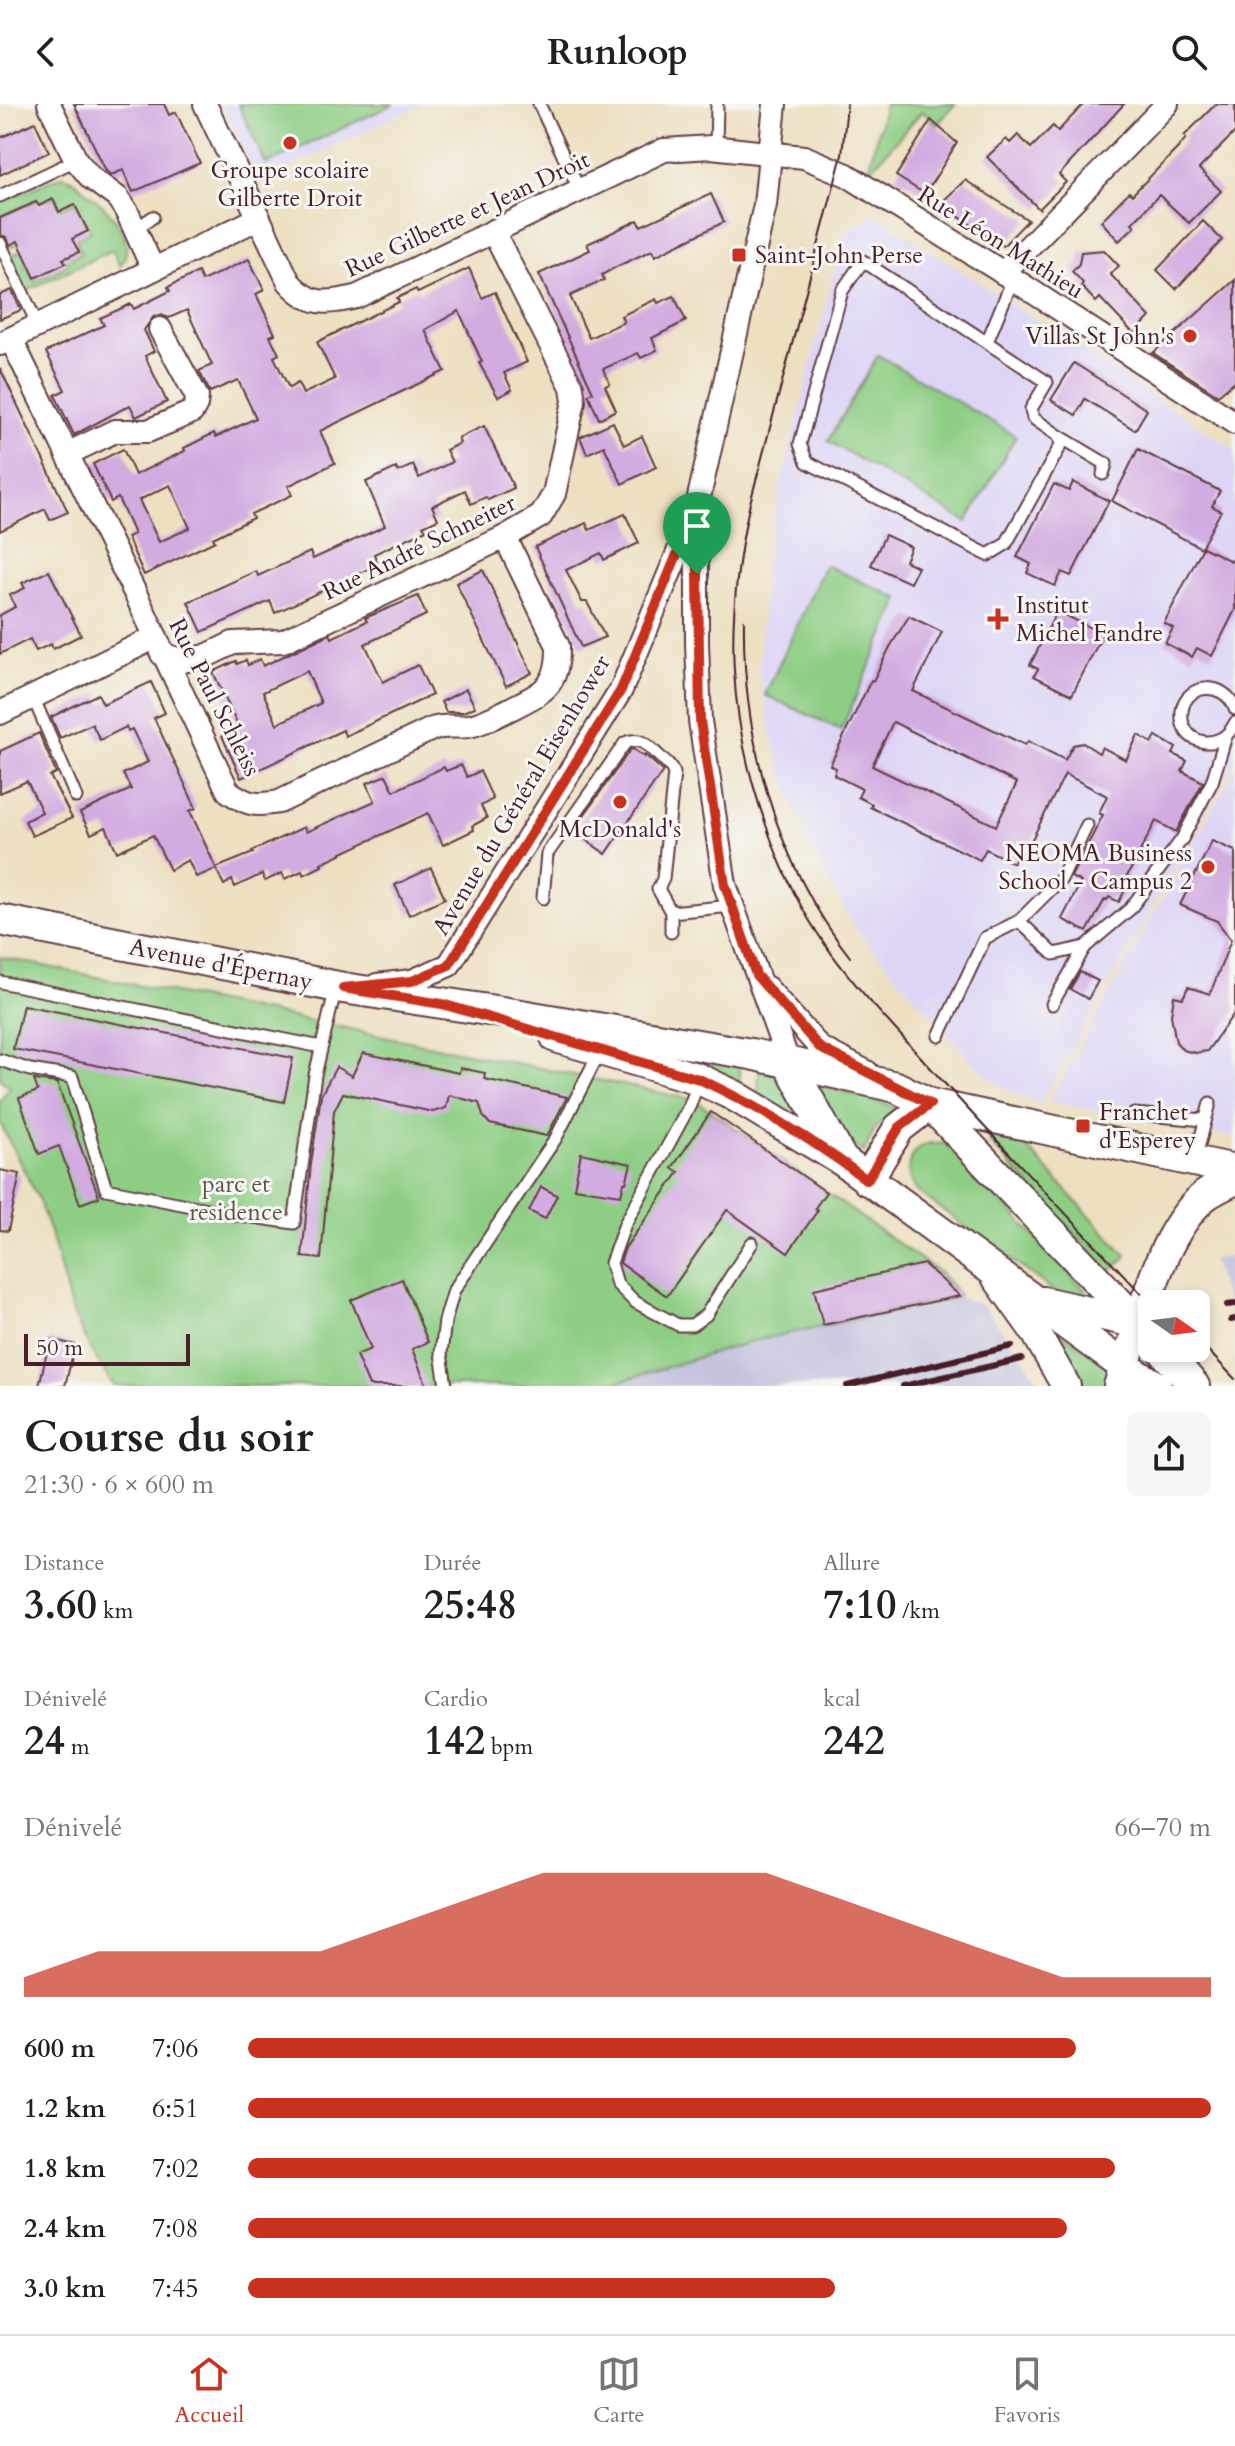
<!DOCTYPE html>
<html lang="fr">
<head>
<meta charset="utf-8">
<style>
  body { margin:0; font-family:Cardo,serif; background:#f6f6f6; color:#202124; height:100vh; display:flex; flex-direction:column; font-size:30px; white-space:nowrap }
  * { box-sizing:border-box; margin:0 }
  p { font-size:26px; color:#757577 }
  .icon { flex:none; width:44px; height:44px; fill:none; stroke:currentColor; stroke-width:2; stroke-linecap:round; stroke-linejoin:round }
  .map { position:relative; height:1282px; overflow:hidden }
  .details { display:flex; flex-direction:column; background:#fff; flex:1 }
  .details>* { flex:none }
  .needle { width:52px; rotate:104deg }
  .controls { position:absolute; left:1138px; top:1186px; display:grid; gap:16px }
  .controls a { display:grid; place-items:center; width:72px; height:72px; border-radius:12px; background:#fff; box-shadow:0 4px 12px #0003; font-size:40px }
  .scale { position:absolute; left:24px; bottom:20px; width:166px; box-sizing:border-box; padding-left:8px; border:4px solid #4a1f2b; border-top:0; font-size:22px; line-height:28px; white-space:nowrap; color:#4a1f2b; -webkit-text-stroke:6px #f6f6f2; paint-order:stroke }
  .pin { position:absolute; display:grid; place-items:center; width:68px; height:68px; color:#fff; margin:-82px -34px; border-radius:50% 50% 50% 0; rotate:-45deg; box-shadow:0 0 8px #0007 }
  .pin .icon { rotate:45deg }
  .round { display:grid; place-items:center; flex:none; width:84px; height:84px; border-radius:12px; background:#f6f6f6 }
  .summary { display:flex; align-items:center; justify-content:space-between; height:136px; padding:0 24px }
  h1 { font-size:44px; font-weight:700; line-height:60px }
  .metrics { display:grid; grid-template-columns:repeat(3,1fr); gap:12px; height:136px; padding:8px 24px }
  .metrics div { display:grid; align-content:center }
  .metrics b { font-size:40px; font-weight:700 }
  .metrics small { font-size:22px; font-weight:400 }
  .metrics p { font-size:22px }
  .chart { height:224px; padding:16px 24px }
  .chart p { display:flex; justify-content:space-between }
  .chart svg { width:100%; height:144px; margin-top:8px; fill:#c8321e; opacity:.7 }
  ul { padding:0 24px; list-style:none; font-size:26px }
  li { display:grid; grid-template-columns:128px 96px 1fr; align-items:center; height:60px }
  li i { height:20px; border-radius:10px; background:#c8321e }
  header { display:flex; justify-content:space-between; align-items:center; height:104px; padding:0 24px; background:#fff; font-size:36px; font-weight:700 }
  .tab-bar { display:flex; justify-content:space-around; align-items:center; height:112px; border-top:2px solid #e0e0e0; background:#fff; font-size:22px; color:#757577 }
  .tab-bar a { display:grid; justify-items:center; gap:4px }
  .tab-bar .on { color:#c8321e }
  .map>svg:first-child { display:block }
</style>
</head>
<body>
<header><svg class="icon" aria-label="back" viewBox="0 0 24 24"><path d="M15 5l-7 7 7 7"/></svg>Runloop<svg class="icon" aria-label="search" viewBox="0 0 24 24"><circle cx="10" cy="10" r="6"/><path d="M15 15l6 6"/></svg></header>
<div class="map">
<svg width="1235" height="1282" viewBox="0 0 1235 1282">
  <rect width="100%" height="100%" fill="#f6f6f2"/>
  <filter id="ink" filterUnits="userSpaceOnUse"><feTurbulence type="fractalNoise" baseFrequency=".0125" numOctaves="2"/><feDisplacementMap in="SourceGraphic" scale="16" xChannelSelector="R" yChannelSelector="G"/><feConvolveMatrix kernelMatrix="1 2 1 2 8 2 1 2 1" color-interpolation-filters="sRGB"/></filter>
  <filter id="wash" filterUnits="userSpaceOnUse"><feTurbulence type="fractalNoise" baseFrequency=".006" numOctaves="4" result="noise"/><feDisplacementMap in="SourceGraphic" scale="32" xChannelSelector="R" yChannelSelector="G"/><feGaussianBlur stdDeviation="1.8" result="paint"/><feColorMatrix in="noise" values="0 0 0 0 0 0 0 0 0 0 0 0 0 0 0 0 0 1.4 0 .05"/><feComposite in="paint" operator="in"/></filter>
  <g filter="url(#wash)">
    <rect width="100%" height="100%" fill="#ede0c1"/>
    <g fill="#ded5f6">
      <polygon points="222,0 422,0 259,78"/>
      <polygon points="873,109 1235,346 1235,657 1040,1001 1003,983 976,962 857,827 808,741 776,649 759,570 765,459 779,387 843,132"/>
      <polygon points="1235,665 1235,1033 1163,1022 1049,997"/>
    </g>
    <g fill="#c3c1dc">
      <polygon points="1235,1153 1235,1221 1212,1155"/>
      <polygon points="957,1193 984,1202 1043,1282 604,1282 757,1236"/>
    </g>
    <g fill="#8ece84" stroke="#6c7658" stroke-width="2">
      <polygon points="238,0 394,0 266,60"/>
      <polygon points="885,0 955,0 937,21 922,7 867,70"/>
      <path d="M 62,72 C 73,73 80,82 88,89 C 108,105 140,135 120,162 L 112,146 L 26,187 L 9,152 L 22,146 L 28,156 L 25,159 L 35,177 L 68,161 L 67,156 L 81,149 L 76,135 L 91,127 L 75,99 L 60,105 L 54,93 L 39,98 L 38,95 L 3,112 L 11,129 L 21,139 L 8,144 L 0,126 L 0,98 Z"/>
      <polygon points="878,251 1016,332 967,418 828,337"/>
      <polygon points="825,461 900,495 841,626 765,591"/>
      <polygon points="0,853 695,996 940,1169 959,1191 957,1193 757,1236 604,1282 114,1282 90,1245 71,1205 53,1137 38,1094 0,1019 0,996 10,983 0,974"/>
      <polygon points="643,942 739,960 740,979"/>
      <polygon points="759,964 780,969 797,1010 794,1012 758,989"/>
      <path d="M 820,981 L 895,1003 L 894,1007 L 875,1024 L 864,1048 C 841,1037 828,1005 816,984 Z"/>
      <polygon points="992,1030 1018,1034 1127,1152 1110,1168 989,1038 989,1033"/>
      <path d="M 931,1039 L 945,1040 L 956,1048 L 1095,1197 L 1061,1192 L 918,1088 C 902,1070 906,1045 931,1039 Z"/>
      <polygon points="1049,1221 1109,1262 1106,1282 1077,1282"/>
    </g>
    <g id="blocks">
      <g fill="#d2abe0" fill-rule="evenodd">
        <polygon points="74,0 164,0 169,11 176,8 200,59 133,88 123,66 111,71 106,67"/>
        <polygon points="1084,0 1124,0 1059,71 1066,78 1039,105 987,53 1006,35 1010,39 1018,31 1031,44 1053,22 1058,27"/>
        <polygon points="1216,0 1235,0 1235,28 1199,65 1221,87 1189,119 1159,91 1132,119 1135,122 1119,137 1101,117 1129,88 1132,91 1178,44 1186,34 1184,32"/>
        <polygon points="931,16 957,39 925,90 896,72"/>
        <polygon points="35,18 49,48 0,71 0,34"/>
        <polygon points="965,76 1028,116 1003,142 940,100"/>
        <polygon points="711,90 724,118 655,152 652,146 618,162 602,171 604,176 570,192 589,234 624,218 621,212 656,195 658,199 674,192 686,217 652,234 657,246 641,254 638,249 603,265 610,280 605,282 616,306 599,315 588,290 593,288 539,170 590,146 587,140 605,132 638,116 641,122"/>
        <polygon points="53,95 59,108 75,101 88,127 72,135 79,148 63,155 66,159 35,174 18,137 10,141 6,133 0,131 0,114 36,98 39,102"/>
        <polygon points="1203,117 1222,136 1176,185 1157,166"/>
        <polygon points="1104,146 1119,162 1110,170 1150,213 1134,230 1100,194 1096,198 1081,182 1083,179 1072,167 1079,160 1081,148"/>
        <path d="M 249,155 L 264,186 L 256,190 L 275,230 L 270,232 L 279,250 L 274,253 L 289,284 L 298,279 L 303,290 L 335,275 L 317,238 L 399,198 L 397,194 L 416,185 L 418,189 L 469,164 L 482,194 L 495,188 L 527,258 L 504,269 L 512,286 L 498,293 L 479,259 L 482,258 L 459,207 L 425,226 L 445,267 L 320,327 L 335,359 L 288,382 L 292,391 L 251,410 L 253,414 L 213,434 L 215,437 L 144,471 L 127,433 L 134,430 L 118,394 L 111,398 L 93,360 L 123,345 L 135,371 L 185,347 L 184,344 L 214,329 L 216,333 L 256,314 L 238,276 L 210,288 L 199,267 L 212,261 L 187,206 L 169,214 L 161,211 L 154,212 L 144,226 L 154,247 L 145,252 L 167,298 L 136,313 L 130,301 L 74,331 L 55,291 L 65,286 L 46,248 L 104,221 L 100,214 L 131,200 L 134,205 L 170,187 L 168,183 L 198,168 L 202,177 ZM 170,381 L 190,424 L 159,438 L 139,396 Z"/>
        <polygon points="1235,176 1235,277 1218,291 1153,249"/>
        <polygon points="12,186 21,206 0,215 0,191"/>
        <polygon points="1074,259 1147,306 1135,326 1085,295 1076,311 1051,296"/>
        <polygon points="0,264 68,408 50,416 45,405 0,427"/>
        <polygon points="613,318 624,341 642,332 656,363 622,380 604,342 587,350 580,333"/>
        <polygon points="484,322 514,384 488,396 486,393 471,400 465,386 432,402 438,415 423,422 426,426 374,450 378,460 375,462 275,509 270,497 202,528 188,498 256,467 258,472 310,448 313,455 385,422 366,378 396,364 398,368 413,361 419,374 452,358 446,346 460,339 458,334"/>
        <polygon points="1138,345 1220,387 1212,402 1221,407 1201,444 1112,397"/>
        <polygon points="1073,378 1109,397 1071,472 1062,468 1055,482 1027,469 1031,460 1017,453 1054,380 1069,387"/>
        <polygon points="625,410 639,439 604,456 601,449 566,466 582,498 587,498 605,533 581,543 535,443 586,419 589,426"/>
        <polygon points="885,431 911,443 905,457 918,463 910,479 871,461"/>
        <polygon points="1203,443 1235,459 1235,506 1212,552 1197,544 1192,553 1165,539 1173,524 1164,519"/>
        <polygon points="483,466 532,569 506,582 456,479"/>
        <polygon points="49,467 81,531 53,545 51,540 36,547 30,535 0,550 0,511 15,503 10,491 25,484 22,479"/>
        <path d="M 418,492 L 426,511 L 365,540 L 383,578 L 418,561 L 432,591 L 345,632 L 343,626 L 241,674 L 222,632 L 239,624 L 213,568 L 236,557 L 237,560 L 246,556 L 248,561 L 260,555 L 263,562 L 330,530 L 332,534 L 367,517 L 365,514 ZM 307,567 L 321,599 L 277,620 L 263,588 Z"/>
        <polygon points="1057,507 1103,530 1072,591 1034,572 1038,565 1030,561"/>
        <path d="M 909,512 L 942,528 L 913,587 L 1025,641 L 1028,637 L 1065,656 L 1073,641 L 1083,639 L 1099,649 L 1102,643 L 1126,656 L 1138,631 L 1152,639 L 1156,632 L 1176,644 L 1173,650 L 1187,657 L 1182,667 L 1203,678 L 1176,728 L 1156,717 L 1124,778 L 1128,780 L 1119,798 L 1109,793 L 1107,796 L 1105,795 L 1087,828 L 1062,815 L 1081,778 L 1071,773 L 1103,711 L 1099,709 L 1107,692 L 1065,670 L 1022,755 L 1016,753 L 1013,759 L 986,745 L 980,756 L 870,703 L 872,700 L 858,693 L 862,685 L 834,671 L 836,664 L 830,661 L 871,576 L 873,577 L 890,543 ZM 893,618 L 1017,679 L 996,722 L 872,662 Z"/>
        <polygon points="151,578 165,609 154,614 196,704 190,707 216,764 253,749 252,747 304,723 306,728 375,697 367,679 386,671 394,687 444,663 446,667 461,661 467,673 480,667 493,695 481,702 487,714 472,722 474,726 443,741 428,709 321,759 322,762 304,771 302,767 285,775 282,769 265,777 262,770 235,783 232,776 224,781 216,765 196,773 188,756 170,766 153,731 117,748 106,723 91,730 80,709 131,685 123,670 148,658 132,625 128,627 126,623 100,636 92,620 60,634 51,613 98,590 103,600"/>
        <polygon points="466,585 475,603 463,608 446,608 441,598"/>
        <polygon points="39,629 56,669 50,672 72,714 32,732 25,717 42,708 27,677 0,689 0,647"/>
        <polygon points="633,645 644,653 645,651 663,667 606,750 573,727 630,646"/>
        <polygon points="1212,737 1235,747 1235,908 1207,947 1195,949 1183,946 1176,938 1171,911 1174,892 1183,894 1188,883 1210,890 1231,836 1217,817 1180,801"/>
        <polygon points="431,764 445,794 409,811 395,781"/>
        <polygon points="1080,868 1098,877 1088,895 1070,885"/>
        <polygon points="23,901 293,954 284,998 13,945"/>
        <polygon points="363,949 459,969 460,964 485,969 484,975 567,993 547,1032 490,1020 483,1012 479,999 449,991 446,1004 433,1008 343,989 334,1007 321,1155 302,1153 311,1060 321,991 336,963 352,972"/>
        <polygon points="34,976 57,979 99,1093 80,1100 59,1042 39,1050 19,994 38,987"/>
        <polygon points="711,1008 826,1088 815,1104 818,1106 788,1149 727,1106 667,1192 620,1159 625,1144 679,1068 672,1064"/>
        <polygon points="581,1049 631,1060 626,1079 624,1079 621,1091 574,1084"/>
        <polygon points="0,1066 20,1070 8,1127 0,1126"/>
        <polygon points="541,1083 557,1091 545,1115 529,1107"/>
        <polygon points="924,1160 960,1192 823,1221 814,1185"/>
        <polygon points="402,1175 428,1238 412,1245 427,1282 369,1282 356,1251 371,1245 351,1196"/>
        <polygon points="50,1235 75,1241 65,1282 39,1282"/>
      </g>
    </g>
  </g>
  <g filter="url(#ink)">
    <use href="#blocks" fill-opacity="0" stroke="#623c42" stroke-width="2"/>
    <g fill="none" stroke-linecap="round" stroke-linejoin="round">
      <g stroke="#623c42" stroke-width="15">
        <g id="service">
          <polyline points="539,0 579,85"/>
          <polyline points="716,44 717,0"/>
          <polyline points="0,92 76,56"/>
          <polyline points="135,125 153,113"/>
          <polyline points="0,139 38,222"/>
          <polygon points="863,157 1047,278 1031,305 1033,314 1059,332 1061,341 1006,440 988,451 807,358 800,340 842,187"/>
          <polyline points="987,238 1013,175"/>
          <polyline points="1059,332 1106,360 1103,370"/>
          <polyline points="33,593 76,693"/>
          <path d="M 1235,605 C 1227,578 1186,577 1182,607 C 1178,641 1221,650 1235,619"/>
          <path d="M 543,794 L 547,750 L 625,639 C 641,631 649,643 660,653 C 667,658 670,661 674,669 L 663,775 L 658,785 L 671,808 L 671,828"/>
          <polyline points="671,808 732,802"/>
          <polyline points="1019,817 1061,775 1087,721"/>
          <polyline points="0,878 321,943"/>
          <polyline points="1052,900 1085,843"/>
          <polyline points="939,932 985,834 1019,817 1054,850 1085,843 1130,805 1182,735 1212,678 1226,632"/>
          <polyline points="0,956 30,966 72,973 106,1085 232,1110 294,1119 315,971 336,883"/>
          <polyline points="699,976 690,1001 625,1120 611,1159 617,1180 635,1198 678,1221 692,1221 706,1211 752,1139"/>
          <polyline points="1134,1010 1205,1016"/>
          <polyline points="1195,1056 1210,999"/>
          <polyline points="446,1282 441,1249 445,1217 454,1186 556,1034 600,947"/>
        </g>
      </g>
      <g stroke="#623c42" stroke-width="26">
        <g id="minor">
          <polyline points="49,0 76,56 91,74 118,94 127,108 153,165"/>
          <path d="M 205,0 L 289,178 C 310,202 326,200 356,193 L 664,46 L 711,43 L 804,53 L 847,71 L 1013,175 L 1235,319"/>
          <polyline points="775,0 765,101 697,402 697,539 700,617 725,781 789,960"/>
          <polyline points="1003,169 1167,0"/>
          <path d="M 11,235 L 136,491 L 228,687 C 248,701 254,702 279,698 L 432,625 C 447,620 455,624 469,622 C 484,619 496,612 510,605 C 543,588 559,583 558,542 L 505,433"/>
          <polyline points="0,240 259,114"/>
          <polyline points="67,350 115,327 148,327 192,308 196,301 197,293 160,225"/>
          <polyline points="162,550 183,557 206,552 233,539 283,537 505,433 541,412 554,390 574,297 572,283 493,127"/>
          <polyline points="0,609 156,533"/>
          <polyline points="377,881 412,877 449,861 621,586 692,415"/>
          <polyline points="767,884 820,944 867,968"/>
        </g>
      </g>
      <g stroke="#623c42" stroke-width="32">
        <g id="tertiary">
          <polyline points="996,1173 1036,1229 1066,1282"/>
          <polyline points="1118,1282 1139,1219"/>
        </g>
      </g>
      <g stroke="#623c42" stroke-width="34">
        <g id="secondary">
          <polyline points="0,816 343,884 521,911 751,950 896,983 930,1000 1235,1066"/>
          <polyline points="556,933 699,975 735,992 843,1057 1125,1263 1156,1282"/>
          <polyline points="789,960 842,1056"/>
          <polyline points="930,1000 1152,1234"/>
          <polyline points="867,1076 899,1024 930,1000"/>
          <polyline points="1043,1198 1139,1219"/>
          <path d="M 1139,1219 C 1153,1176 1168,1126 1202,1094 C 1211,1086 1224,1081 1235,1075"/>
          <polyline points="1161,1244 1194,1282"/>
        </g>
      </g>
      <use href="#service" stroke="#fff" stroke-width="11"/>
      <use href="#minor" stroke="#fff" stroke-width="22"/>
      <use href="#tertiary" stroke="#fff" stroke-width="28"/>
      <use href="#secondary" stroke="#fff" stroke-width="30"/>
      <g stroke="#4a1f2b" stroke-width="2">
        <path d="M 847,0 L 842,51 L 749,403 C 725,514 727,611 765,718 C 778,757 794,793 816,827 C 850,880 896,925 937,971 C 1007,1049 1080,1124 1152,1201"/>
        <path d="M 744,516 C 742,634 776,759 850,853"/>
        <polyline points="1196,1234 1235,1275"/>
      </g>
      <g stroke="#4a1f2b" stroke-width="6">
        <polyline points="1227,1201 1235,1200"/>
        <polyline points="1231,1216 1235,1215"/>
        <polyline points="847,1282 1012,1242"/>
        <polyline points="903,1282 1022,1255"/>
      </g>
    </g>
  </g>
  <g fill="none" stroke-linecap="round" stroke-linejoin="round" filter="url(#ink)">
    <g stroke="#fff" stroke-width="16">
      <path id="route" d="M 697,402 L 700,617 L 725,781 L 756,871 L 820,944 L 930,1000 L 899,1024 L 867,1076 C 817,1039 756,1001 699,975 L 442,900 L 343,884 L 412,877 L 449,861 L 621,586 Z"/>
    </g>
    <use href="#route" stroke="#c8321e" stroke-width="10"/>
  </g>
  <g fill="#c8321e" stroke="#f6f6f2" stroke-width="3">
    <circle cx="290" cy="39" r="8"/>
    <rect x="731" y="143" width="16" height="16" rx="4"/>
    <circle cx="1190" cy="232" r="8"/>
    <path d="M994 503h8v8h8v8h-8v8h-8v-8h-8v-8h8z"/>
    <circle cx="620" cy="698" r="8"/>
    <circle cx="1208" cy="763" r="8"/>
    <rect x="1075" y="1014" width="16" height="16" rx="4"/>
  </g>
  <g text-anchor="middle" stroke-width="6" stroke-linejoin="round" paint-order="stroke">
    <g font-size="24" fill="#4a1f2b" stroke="#f6f6f2" text-anchor="start">
      <text x="290" y="74" text-anchor="middle">Groupe scolaire<tspan x="290" dy="28">Gilberte Droit</tspan></text>
      <text x="755" y="159">Saint-John Perse</text>
      <text x="1174" y="240" text-anchor="end">Villas St John's</text>
      <text x="1016" y="509">Institut<tspan x="1016" dy="28">Michel Fandre</tspan></text>
      <text x="620" y="733" text-anchor="middle">McDonald's</text>
      <text x="1192" y="757" text-anchor="end">NEOMA Business<tspan x="1192" dy="28">School - Campus 2</tspan></text>
      <text x="1099" y="1016">Franchet<tspan x="1099" dy="28">d'Esperey</tspan></text>
    </g>
    <g font-size="24" fill="#4a1f2b" stroke="#f6f6f2">
      <text transform="translate(467 110) rotate(-25)" y="8">Rue Gilberte et Jean Droit</text>
      <text transform="translate(1001 138) rotate(32)" y="8">Rue Léon Mathieu</text>
      <text transform="translate(419 443) rotate(-26)" y="8">Rue André Schneiter</text>
      <text transform="translate(215 593) rotate(63)" y="8">Rue Paul Schleiss</text>
      <text transform="translate(521 691) rotate(-59)" y="8">Avenue du Général Eisenhower</text>
      <text transform="translate(221 860) rotate(11)" y="8">Avenue d'Épernay</text>
    </g>
    <g font-size="24" fill="#5e5446" stroke="#f6f6f2">
      <text x="236" y="1088">parc et<tspan x="236" dy="28">residence</tspan></text>
    </g>
  </g>
</svg>
<div class="controls">
<a><svg class="needle" viewBox="-14 -14 28 28"><path d="M0-13l5 13h-10z" fill="#e53935"/><path d="M0 13l5-13h-10z" fill="#757577"/></svg></a>
</div>
<div class="scale">50 m</div>
<div class="pin" style="left:697px;top:470px;background:#1e9e55"><svg class="icon" aria-label="arrive" viewBox="0 0 24 24"><path d="M6 21V4h12l-3 4 3 4H6"/></svg></div>
</div>
<section class="details">
<div class="summary"><div><h1>Course du soir</h1><p>21:30 · 6 × 600 m</p></div><a class="round"><svg class="icon" aria-label="share" viewBox="0 0 24 24"><path d="M12 15V3M7 8l5-5 5 5M5 13v7h14v-7"/></svg></a></div>
<div class="metrics">
<div><p>Distance</p><b>3.60<small> km</small></b></div>
<div><p>Durée</p><b>25:48</b></div>
<div><p>Allure</p><b>7:10<small> /km</small></b></div>
</div>
<div class="metrics">
<div><p>Dénivelé</p><b>24<small> m</small></b></div>
<div><p>Cardio</p><b>142<small> bpm</small></b></div>
<div><p>kcal</p><b>242</b></div>
</div>
<div class="chart"><p><span>Dénivelé</span>66–70 m</p>
<svg viewBox="0 0 160 44" preserveAspectRatio="none"><path d="M0 44V38L10 30L20 30L30 30L40 30L50 22L60 14L70 6L80 6L90 6L100 6L110 14L120 22L130 30L140 38L150 38L160 38V44z"/></svg>
</div>
<ul>
<li><b>600 m</b>7:06<i style="width:86%"></i></li>
<li><b>1.2 km</b>6:51<i style="width:100%"></i></li>
<li><b>1.8 km</b>7:02<i style="width:90%"></i></li>
<li><b>2.4 km</b>7:08<i style="width:85%"></i></li>
<li><b>3.0 km</b>7:45<i style="width:61%"></i></li>
</ul>
</section>
<nav class="tab-bar">
<a class="on"><svg class="icon" aria-label="home" viewBox="0 0 24 24"><path d="M3 11l9-7 9 7M6 9v11h12V9"/></svg>Accueil</a>
<a><svg class="icon" aria-label="map" viewBox="0 0 24 24"><path d="M3 6l6-2 6 2 6-2v14l-6 2-6-2-6 2zM9 4v14M15 6v14"/></svg>Carte</a>
<a><svg class="icon" aria-label="saved" viewBox="0 0 24 24"><path d="M7 4h10v16l-5-4-5 4z"/></svg>Favoris</a>
</nav>
</body>
</html>
